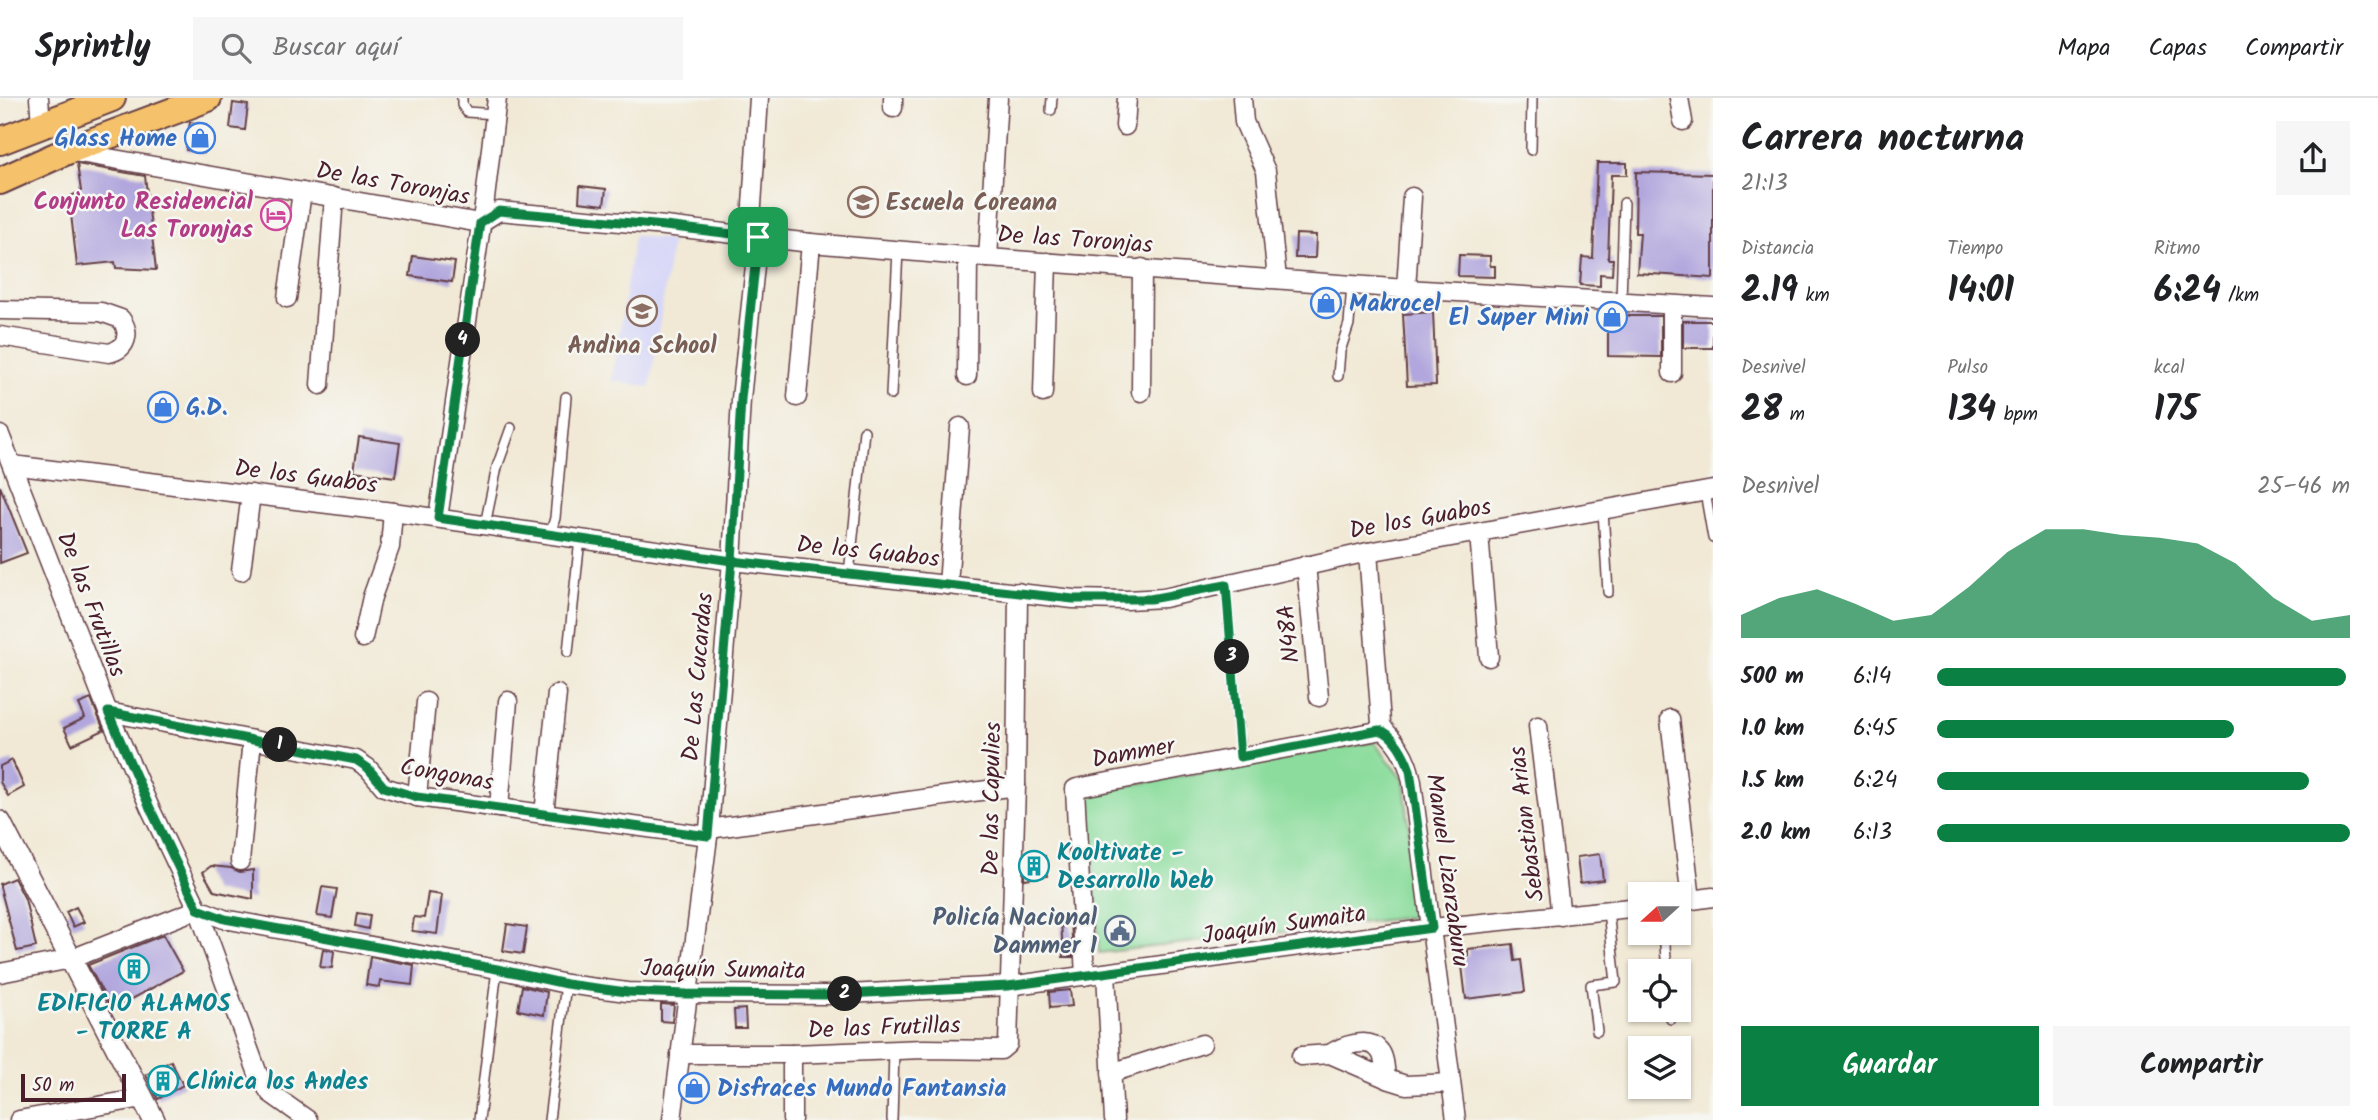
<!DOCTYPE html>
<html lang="es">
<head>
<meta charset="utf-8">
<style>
  body { margin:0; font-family:Kalam,sans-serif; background:#f6f6f6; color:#202124; height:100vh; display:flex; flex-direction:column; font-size:26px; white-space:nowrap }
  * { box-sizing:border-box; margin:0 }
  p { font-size:23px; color:#757577 }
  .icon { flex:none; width:38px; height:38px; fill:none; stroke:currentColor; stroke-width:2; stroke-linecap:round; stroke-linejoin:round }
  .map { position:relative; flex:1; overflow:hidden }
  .drawer { display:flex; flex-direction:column; background:#fff; width:665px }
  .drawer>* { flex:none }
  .needle { width:46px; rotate:249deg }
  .fabs { position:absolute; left:1628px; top:784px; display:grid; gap:14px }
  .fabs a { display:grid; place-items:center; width:63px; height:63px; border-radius:0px; background:#fff; box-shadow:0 2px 5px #0004; font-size:35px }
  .scale { position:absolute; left:21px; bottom:18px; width:105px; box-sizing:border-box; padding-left:7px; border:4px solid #4a1f2b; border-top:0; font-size:19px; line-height:24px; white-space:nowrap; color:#4a1f2b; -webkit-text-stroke:5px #f6f6f2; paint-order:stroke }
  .pin { position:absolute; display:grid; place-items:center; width:60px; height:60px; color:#fff; margin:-30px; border-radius:14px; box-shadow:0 4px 10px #0006 }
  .km { position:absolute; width:35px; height:35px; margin:-18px; border-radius:50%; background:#222; color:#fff; font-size:19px; line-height:35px; text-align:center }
  .round { display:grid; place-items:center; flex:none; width:74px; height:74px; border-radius:0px; background:#f6f6f6 }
  .head { display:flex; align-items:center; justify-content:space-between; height:119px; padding:0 28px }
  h1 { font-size:38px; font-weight:800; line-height:52px }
  .figures { display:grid; grid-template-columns:repeat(3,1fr); gap:10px; height:119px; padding:7px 28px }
  .figures div { display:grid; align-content:center }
  .figures b { font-size:35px; font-weight:800 }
  .figures small { font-size:19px; font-weight:400 }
  .figures p { font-size:19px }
  .chart { height:196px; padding:14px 28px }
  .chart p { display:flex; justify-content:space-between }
  .chart svg { width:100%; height:126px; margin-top:7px; fill:#0b8043; opacity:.7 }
  .cta { display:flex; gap:14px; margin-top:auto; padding:14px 28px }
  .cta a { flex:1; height:80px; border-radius:0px; background:#0b8043; color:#fff; font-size:28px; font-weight:800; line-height:80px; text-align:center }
  .cta a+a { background:#f6f6f6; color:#202124 }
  ul { padding:0 28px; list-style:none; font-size:23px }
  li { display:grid; grid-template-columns:112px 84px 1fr; align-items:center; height:52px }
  li i { height:18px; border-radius:9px; background:#0b8043 }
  header { display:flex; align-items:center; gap:42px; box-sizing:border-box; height:98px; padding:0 35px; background:#fff; border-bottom:2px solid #e0e0e0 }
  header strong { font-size:33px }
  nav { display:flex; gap:38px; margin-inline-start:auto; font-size:24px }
  .search { width:490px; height:63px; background:#f6f6f6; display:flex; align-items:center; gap:18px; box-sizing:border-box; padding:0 24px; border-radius:0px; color:#757577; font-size:26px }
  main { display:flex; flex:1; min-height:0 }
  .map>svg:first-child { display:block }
</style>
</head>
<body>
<header>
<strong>Sprintly</strong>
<div class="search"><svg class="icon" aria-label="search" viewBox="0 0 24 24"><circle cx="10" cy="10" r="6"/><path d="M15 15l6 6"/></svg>Buscar aquí</div>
<nav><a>Mapa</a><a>Capas</a><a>Compartir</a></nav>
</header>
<main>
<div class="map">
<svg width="1713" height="1022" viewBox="0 0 1713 1022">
  <rect width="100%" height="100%" fill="#f6f6f2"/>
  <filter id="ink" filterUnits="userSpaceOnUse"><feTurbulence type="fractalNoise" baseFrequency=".0143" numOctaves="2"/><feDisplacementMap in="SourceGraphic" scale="14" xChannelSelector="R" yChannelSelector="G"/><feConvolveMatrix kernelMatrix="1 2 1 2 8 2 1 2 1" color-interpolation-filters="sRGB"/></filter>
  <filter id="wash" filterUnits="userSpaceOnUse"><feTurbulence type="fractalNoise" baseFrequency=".00686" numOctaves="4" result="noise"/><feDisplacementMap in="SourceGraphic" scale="28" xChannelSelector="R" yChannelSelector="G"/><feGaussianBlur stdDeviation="1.57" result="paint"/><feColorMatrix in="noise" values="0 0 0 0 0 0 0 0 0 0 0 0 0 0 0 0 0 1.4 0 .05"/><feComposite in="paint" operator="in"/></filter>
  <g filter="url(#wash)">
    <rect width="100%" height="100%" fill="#f1e9d5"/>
    <polygon fill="#d7d7f8" points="634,137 672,143 650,289 612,283"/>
    <polygon fill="#8cdd9d" stroke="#6b7e64" stroke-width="2" points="1374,644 1404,682 1418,813 1411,819 1099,855 1088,702 1096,693"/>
    <g id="blocks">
      <g fill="#b1a6dd">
        <polygon points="233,5 248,7 245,32 230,30"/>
        <polygon points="190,24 207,27 204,55 186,52"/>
        <polygon points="1597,65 1627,65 1627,77 1611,77 1608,161 1613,161 1612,177 1600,176 1600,188 1580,187 1582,159 1593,160"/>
        <polygon points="77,66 145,78 156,172 116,170 115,164 77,168 69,99 81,93"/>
        <polygon points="1636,74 1713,76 1713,180 1637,175 1640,135 1635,135"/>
        <polygon points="580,88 606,91 604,107 579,104"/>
        <polygon points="1296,136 1316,137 1315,160 1295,160"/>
        <polygon points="1459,157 1490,158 1490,168 1495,168 1495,179 1458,178"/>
        <polygon points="413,158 455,164 452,184 410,178"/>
        <polygon points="1320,196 1329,197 1333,201 1333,210 1319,210"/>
        <polygon points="1433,214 1436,287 1407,288 1403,216"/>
        <polygon points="1608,214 1618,215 1618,218 1661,218 1661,259 1608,258"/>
        <rect x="1683" y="223" width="30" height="27"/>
        <polygon points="359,339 400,345 395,379 354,373"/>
        <polygon points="0,388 27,455 0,465"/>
        <polygon points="91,601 104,632 72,647 64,630 85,620 79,606"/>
        <polygon points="12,662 24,689 8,698 0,684 0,668"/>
        <polygon points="1600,756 1603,782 1580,785 1577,759"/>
        <polygon points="1025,758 1045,758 1047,778 1024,781"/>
        <polygon points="211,768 231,770 240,774 253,772 253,801 214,793 203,774"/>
        <polygon points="14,780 25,801 36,849 17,853 0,789 0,786"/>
        <polygon points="322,789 337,791 332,820 317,818"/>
        <polygon points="428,795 442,797 437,836 412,833 414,819 424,820"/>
        <polygon points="76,809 84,824 73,829 66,814"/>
        <polygon points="357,815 370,817 368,831 355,828"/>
        <polygon points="1061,822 1071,822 1073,859 1063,859"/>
        <polygon points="1112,822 1128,834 1119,844 1104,832"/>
        <polygon points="507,826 527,829 523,856 503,853"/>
        <polygon points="163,837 183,873 112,912 88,867"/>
        <polygon points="1513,846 1515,863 1521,862 1525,894 1466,901 1461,859 1468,858 1468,851"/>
        <polygon points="323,851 334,853 332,870 320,869"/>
        <polygon points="370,859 414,867 412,887 380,883 379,889 366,887"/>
        <polygon points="522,888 547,894 544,917 518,912"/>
        <polygon points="1070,892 1072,908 1050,910 1049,894"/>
        <polygon points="661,906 674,907 672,924 661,923"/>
        <polygon points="745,911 746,930 735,930 734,912"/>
        <polygon points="171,963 183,987 158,1001 146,977"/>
      </g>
    </g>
  </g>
  <g filter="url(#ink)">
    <use href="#blocks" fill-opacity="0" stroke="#633d44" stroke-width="2"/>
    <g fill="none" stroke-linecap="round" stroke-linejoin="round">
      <g stroke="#633d44" stroke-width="12">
        <g id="service">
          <polyline points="462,0 462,7 467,14 495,16"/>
          <polyline points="1051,12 1052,0"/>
          <polyline points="1531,52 1532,0"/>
          <polyline points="1621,204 1624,105"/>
          <polyline points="1338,278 1340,253 1349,226 1352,187"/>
          <polyline points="891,297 898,152"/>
          <polyline points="1705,394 1713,440"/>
          <polyline points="1603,413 1608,494"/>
          <polyline points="485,427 497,369 511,330"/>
          <polyline points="550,437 555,420 566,299"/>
          <polyline points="849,476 864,333"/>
          <polyline points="1226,487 1240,659"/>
          <polyline points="568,554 580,441"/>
          <polyline points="1664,835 1667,873"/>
          <polyline points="1671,912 1671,921"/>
          <polyline points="1597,933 1591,887 1616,884 1608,813"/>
          <polyline points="479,1022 497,871"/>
          <polyline points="549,1022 566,886"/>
          <polyline points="892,1022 894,953"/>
        </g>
      </g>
      <g stroke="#633d44" stroke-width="21">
        <g id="minor">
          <polyline points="39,0 41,26"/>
          <polyline points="893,0 893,10"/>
          <polyline points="1242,0 1244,24 1266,73 1277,181"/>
          <polyline points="1679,0 1683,23"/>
          <polyline points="1125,28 1127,0"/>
          <polyline points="68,53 480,125 499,113 665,128 811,145 988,160 1406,191 1713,209"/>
          <polyline points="750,138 759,0"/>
          <polyline points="988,160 998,0"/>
          <polyline points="1406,191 1412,99"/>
          <polyline points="287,200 302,94"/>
          <polyline points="1672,208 1672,275"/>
          <path d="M 0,212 L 101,214 L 121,221 C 131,235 127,251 109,255 L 0,238"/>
          <polyline points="967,278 968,159"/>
          <polyline points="320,287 334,99"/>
          <polyline points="1141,294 1142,170"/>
          <polyline points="1043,295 1047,164"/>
          <polyline points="797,299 811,145"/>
          <polyline points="0,337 108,614 150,710 198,811 258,976 270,995 308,1022"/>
          <polyline points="12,367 393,414 732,463 1073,501 1127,502 1164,500 1368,454 1713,392"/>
          <polyline points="438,420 485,101 497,0"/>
          <polyline points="1479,435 1489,559"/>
          <path d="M 1368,454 L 1381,625 C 1383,633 1389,636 1394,643 C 1404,655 1409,668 1412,684 L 1456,1022"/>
          <polyline points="1306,467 1319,599"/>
          <polyline points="241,473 251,396"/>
          <polyline points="948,487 960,329"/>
          <polyline points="363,540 372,499 390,449 393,414"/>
          <polyline points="108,614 356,662 368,670 384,689 417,699 708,738"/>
          <polyline points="1670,621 1691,802"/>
          <polyline points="1538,628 1561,818"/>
          <polyline points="417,699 426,604"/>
          <polyline points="499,710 508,603"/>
          <polyline points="544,716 557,596"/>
          <polyline points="709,731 1016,688"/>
          <polyline points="240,763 252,642"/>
          <polyline points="1678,804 1713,799"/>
          <polyline points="0,875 71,861 198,811 224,821 497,871 566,886 627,894 687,896 827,897 1008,888 1432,830 1640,809"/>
          <polyline points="1106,875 1114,1022"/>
          <polyline points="1085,878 1075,691 1077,690 1383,632"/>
          <polyline points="680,956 792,956 924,951 1001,952 1008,946 1016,688 1018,494"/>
          <path d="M 1330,956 C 1341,948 1369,938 1379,952 C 1385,958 1385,972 1386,980"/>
          <polyline points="1301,958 1330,956 1390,982 1406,987 1451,985"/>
          <polyline points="1111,975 1202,946"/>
          <polyline points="19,1022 143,1000"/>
          <polyline points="672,1022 709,731 732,463 741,301 758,139"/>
          <polyline points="792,1022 792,956"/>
        </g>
      </g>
      <g stroke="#633d44" stroke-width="24">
        <polyline id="tertiary" points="0,724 154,1022"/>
      </g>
      <g stroke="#633d44" stroke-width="30">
        <g id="primary">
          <polyline points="0,43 112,0"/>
          <polyline points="0,83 67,53 208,0"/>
        </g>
      </g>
      <use href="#service" stroke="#fff" stroke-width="9"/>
      <use href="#minor" stroke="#fff" stroke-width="18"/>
      <use href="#tertiary" stroke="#fff" stroke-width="21"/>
      <use href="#primary" stroke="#f5c16b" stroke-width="26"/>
    </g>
  </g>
  <g fill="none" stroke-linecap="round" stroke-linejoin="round" filter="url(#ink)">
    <g stroke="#fff" stroke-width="14">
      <path id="route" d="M 758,139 L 741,301 L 732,463 L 708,738 L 417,699 L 384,689 L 368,670 L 356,662 L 108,614 L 150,710 L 198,811 L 225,821 L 497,871 L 566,886 L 627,894 L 687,896 L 827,897 L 1008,888 L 1432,830 L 1410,672 C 1405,658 1394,635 1379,632 L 1240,659 L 1226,487 L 1150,501 L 1073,501 L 732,463 L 438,420 L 480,125 L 499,113 L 665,128 L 758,139"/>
    </g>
    <use href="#route" stroke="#0b8043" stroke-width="9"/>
  </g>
  <defs>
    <g id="shop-ring" transform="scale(1.575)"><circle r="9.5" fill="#f6f6f2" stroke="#3f7fe0" stroke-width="1.5"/><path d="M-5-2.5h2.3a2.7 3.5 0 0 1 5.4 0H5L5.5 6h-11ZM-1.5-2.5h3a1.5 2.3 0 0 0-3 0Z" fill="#3f7fe0"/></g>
    <g id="school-ring" transform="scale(1.575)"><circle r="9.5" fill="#f6f6f2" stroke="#8d6e63" stroke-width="1.5"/><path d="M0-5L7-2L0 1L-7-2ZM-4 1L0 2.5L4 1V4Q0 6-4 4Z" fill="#8d6e63"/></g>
    <g id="hotel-ring" transform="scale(1.575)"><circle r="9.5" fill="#f6f6f2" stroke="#d1479c" stroke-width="1.5"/><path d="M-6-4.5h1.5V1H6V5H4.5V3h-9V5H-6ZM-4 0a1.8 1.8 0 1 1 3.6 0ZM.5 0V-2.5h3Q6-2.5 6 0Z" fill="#d1479c"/></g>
    <g id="building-ring" transform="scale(1.575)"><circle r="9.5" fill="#f6f6f2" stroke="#0f9aa8" stroke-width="1.5"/><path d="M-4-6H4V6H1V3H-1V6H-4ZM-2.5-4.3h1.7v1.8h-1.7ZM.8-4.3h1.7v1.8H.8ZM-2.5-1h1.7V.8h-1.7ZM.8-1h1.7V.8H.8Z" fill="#0f9aa8"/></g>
    <g id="civic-ring" transform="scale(1.575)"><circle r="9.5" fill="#f6f6f2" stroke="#5c6f8a" stroke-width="1.5"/><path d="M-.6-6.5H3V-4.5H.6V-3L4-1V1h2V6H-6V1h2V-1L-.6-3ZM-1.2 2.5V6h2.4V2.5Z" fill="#5c6f8a"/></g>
  </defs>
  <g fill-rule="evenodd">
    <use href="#shop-ring" x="200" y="40"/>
    <use href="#school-ring" x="863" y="104"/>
    <use href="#hotel-ring" x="276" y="117"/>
    <use href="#shop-ring" x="1326" y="205"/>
    <use href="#school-ring" x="642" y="213"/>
    <use href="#shop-ring" x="1612" y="219"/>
    <use href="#shop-ring" x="163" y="309"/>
    <use href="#building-ring" x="1034" y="768"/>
    <use href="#civic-ring" x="1120" y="833"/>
    <use href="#building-ring" x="134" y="871"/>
    <use href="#building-ring" x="163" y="983"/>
    <use href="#shop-ring" x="694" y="990"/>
  </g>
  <g text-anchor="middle" stroke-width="5" stroke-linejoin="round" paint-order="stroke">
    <g font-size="24" font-weight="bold" fill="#366cbe" stroke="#f6f6f2" text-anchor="start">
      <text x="177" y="48" text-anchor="end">Glass Home</text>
      <text x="1349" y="213">Makrocel</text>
      <text x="1589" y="227" text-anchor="end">El Super Mini</text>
      <text x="186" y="317">G.D.</text>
      <text x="717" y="998">Disfraces Mundo Fantansia</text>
    </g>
    <g font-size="24" fill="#4a1f2b" stroke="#f6f6f2">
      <text transform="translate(393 85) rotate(10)" y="8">De las Toronjas</text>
      <text transform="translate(1075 141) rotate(4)" y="8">De las Toronjas</text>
      <text transform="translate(306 378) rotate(7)" y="8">De los Guabos</text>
      <text transform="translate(1420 420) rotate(-10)" y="8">De los Guabos</text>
      <text transform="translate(868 453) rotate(6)" y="8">De los Guabos</text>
      <text transform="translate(92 506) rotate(69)" y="8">De las Frutillas</text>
      <text transform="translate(1288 536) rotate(-96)" y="8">N48A</text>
      <text transform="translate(697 579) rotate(-85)" y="8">De Las Cucardas</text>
      <text transform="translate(1133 654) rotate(-10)" y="8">Dammer</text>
      <text transform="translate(447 676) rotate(10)" y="8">Congonas</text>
      <text transform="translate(991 701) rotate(-89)" y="8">De las Capulies</text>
      <text transform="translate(1526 726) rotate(-97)" y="8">Sebastian Arias</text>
      <text transform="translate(1448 772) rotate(82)" y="8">Manuel Lizarzaburu</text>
      <text transform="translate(1284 826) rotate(-8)" y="8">Joaquín Sumaita</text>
      <text transform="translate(723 871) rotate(1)" y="8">Joaquín Sumaita</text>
      <text transform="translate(884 929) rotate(-2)" y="8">De las Frutillas</text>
    </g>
    <g font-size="24" font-weight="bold" fill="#b23c85" stroke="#f6f6f2" text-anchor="end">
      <text x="253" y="111">Conjunto Residencial<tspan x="253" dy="28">Las Toronjas</tspan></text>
    </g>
    <g font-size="24" font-weight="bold" fill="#785e54" stroke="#f6f6f2" text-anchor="start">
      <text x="886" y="112">Escuela Coreana</text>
      <text x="642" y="255" text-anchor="middle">Andina School</text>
    </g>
    <g font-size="24" font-weight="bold" fill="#0d838f" stroke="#f6f6f2" text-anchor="start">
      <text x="1057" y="762">Kooltivate -<tspan x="1057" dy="28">Desarrollo Web</tspan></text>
      <text x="134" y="913" text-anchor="middle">EDIFICIO ALAMOS<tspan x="134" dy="28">- TORRE A</tspan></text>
      <text x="186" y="991">Clínica los Andes</text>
    </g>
    <g font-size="24" font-weight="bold" fill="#4e5e75" stroke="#f6f6f2" text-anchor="end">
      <text x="1097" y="827">Policía Nacional<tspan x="1097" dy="28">Dammer 1</tspan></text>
    </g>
  </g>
</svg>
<div class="fabs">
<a><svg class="needle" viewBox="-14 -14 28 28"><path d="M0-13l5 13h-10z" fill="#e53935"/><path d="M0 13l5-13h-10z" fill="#757577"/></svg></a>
<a><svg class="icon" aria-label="locate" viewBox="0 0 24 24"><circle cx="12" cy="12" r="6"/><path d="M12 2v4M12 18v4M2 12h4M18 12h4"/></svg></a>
<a><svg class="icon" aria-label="layers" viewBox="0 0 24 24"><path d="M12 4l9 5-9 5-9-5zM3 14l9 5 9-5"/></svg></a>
</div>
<div class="scale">50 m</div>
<div class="pin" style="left:758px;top:139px;background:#1e9e55"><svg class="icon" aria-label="arrive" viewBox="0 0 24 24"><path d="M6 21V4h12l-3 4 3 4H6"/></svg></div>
<b class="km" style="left:280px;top:647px">1</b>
<b class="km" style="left:845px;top:896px">2</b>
<b class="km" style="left:1232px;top:559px">3</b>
<b class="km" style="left:463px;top:242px">4</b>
</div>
<section class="drawer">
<div class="head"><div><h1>Carrera nocturna</h1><p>21:13</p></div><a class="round"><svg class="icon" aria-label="share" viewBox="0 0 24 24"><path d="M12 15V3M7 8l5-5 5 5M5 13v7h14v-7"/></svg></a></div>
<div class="figures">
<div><p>Distancia</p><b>2.19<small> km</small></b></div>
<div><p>Tiempo</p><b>14:01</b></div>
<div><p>Ritmo</p><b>6:24<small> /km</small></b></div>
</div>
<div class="figures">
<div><p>Desnivel</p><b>28<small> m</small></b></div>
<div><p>Pulso</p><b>134<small> bpm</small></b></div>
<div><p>kcal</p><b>175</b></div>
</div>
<div class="chart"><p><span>Desnivel</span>25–46 m</p>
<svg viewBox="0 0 160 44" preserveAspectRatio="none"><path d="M0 44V36L10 30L20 27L30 32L40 38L50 36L60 26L70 14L80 6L90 6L100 8L110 9L120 11L130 18L140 30L150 38L160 36V44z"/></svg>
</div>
<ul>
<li><b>500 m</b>6:14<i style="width:99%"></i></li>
<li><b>1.0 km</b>6:45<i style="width:72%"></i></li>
<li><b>1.5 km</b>6:24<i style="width:90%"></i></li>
<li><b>2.0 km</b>6:13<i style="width:100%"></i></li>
</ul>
<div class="cta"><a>Guardar</a><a>Compartir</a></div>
</section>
</main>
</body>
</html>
